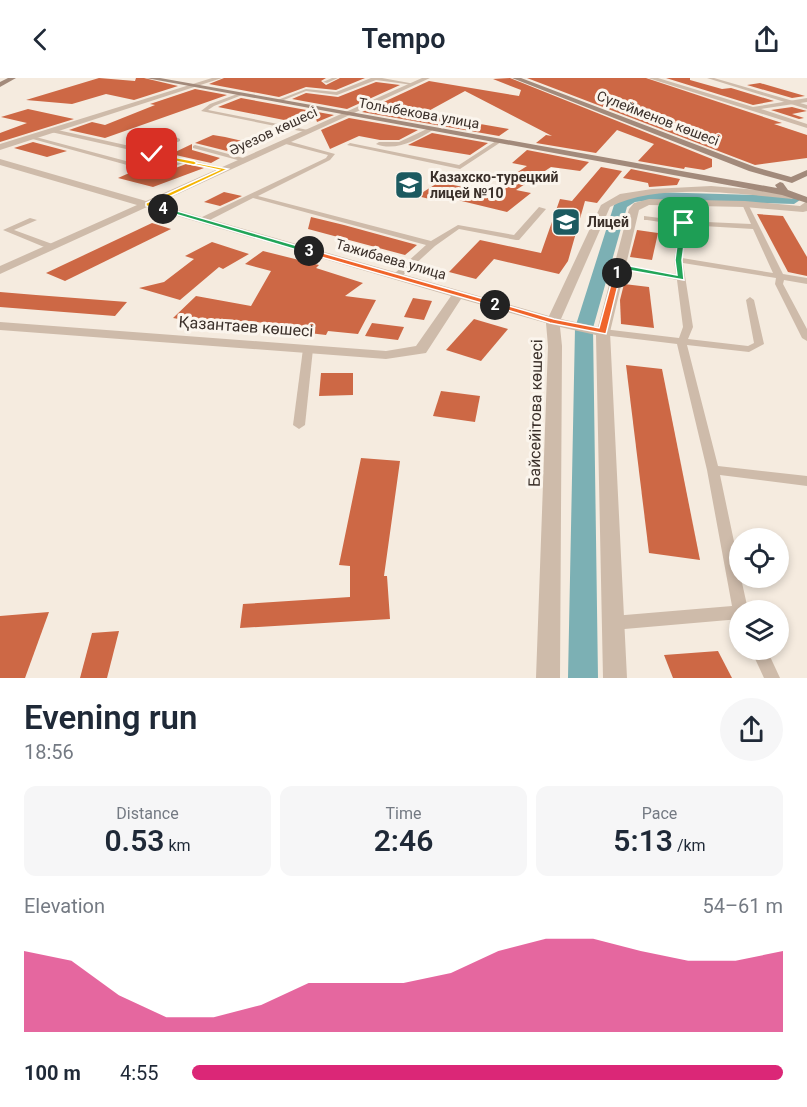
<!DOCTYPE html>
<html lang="en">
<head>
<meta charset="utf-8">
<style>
  body { margin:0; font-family:Roboto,sans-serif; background:#f6f6f7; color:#1f2937; height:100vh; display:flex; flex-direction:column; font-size:22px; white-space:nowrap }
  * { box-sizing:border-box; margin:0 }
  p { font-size:20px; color:#747a83 }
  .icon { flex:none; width:33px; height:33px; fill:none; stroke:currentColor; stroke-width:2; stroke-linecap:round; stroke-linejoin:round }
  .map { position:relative; height:600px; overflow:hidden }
  .side { display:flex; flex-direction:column; background:#fff; flex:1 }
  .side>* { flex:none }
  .controls { position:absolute; left:729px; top:450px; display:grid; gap:12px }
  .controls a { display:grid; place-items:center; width:60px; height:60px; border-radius:50%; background:#fff; box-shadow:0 3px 9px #0003; font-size:30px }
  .pin { position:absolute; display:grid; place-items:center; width:51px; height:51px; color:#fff; margin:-26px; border-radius:12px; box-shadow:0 3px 9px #0006 }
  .km { position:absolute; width:30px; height:30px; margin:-15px; border-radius:50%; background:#222; color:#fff; font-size:16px; line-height:30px; text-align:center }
  .round { display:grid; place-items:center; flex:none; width:63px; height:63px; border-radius:32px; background:#f6f6f7 }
  .summary { display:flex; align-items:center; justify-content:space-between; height:102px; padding:0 24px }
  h1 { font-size:33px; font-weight:600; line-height:45px }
  .metrics { display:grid; grid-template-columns:repeat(3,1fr); gap:9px; height:102px; padding:6px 24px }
  .metrics div { display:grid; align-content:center; border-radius:12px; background:#f6f6f7; text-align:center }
  .metrics b { font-size:30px; font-weight:600 }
  .metrics small { font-size:16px; font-weight:400 }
  .metrics p { font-size:16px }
  .chart { height:168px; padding:12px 24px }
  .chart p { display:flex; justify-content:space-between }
  .chart svg { width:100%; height:108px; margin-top:6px; fill:#db2777; opacity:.7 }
  ul { padding:0 24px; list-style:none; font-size:20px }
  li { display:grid; grid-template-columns:96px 72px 1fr; align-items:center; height:45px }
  li i { height:15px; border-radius:8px; background:#db2777 }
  header { display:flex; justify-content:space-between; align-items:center; height:78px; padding:0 24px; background:#fff; font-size:27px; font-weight:600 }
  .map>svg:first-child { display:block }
</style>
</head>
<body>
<header><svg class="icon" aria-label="back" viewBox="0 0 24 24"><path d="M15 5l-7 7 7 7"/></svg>Tempo<svg class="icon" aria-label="share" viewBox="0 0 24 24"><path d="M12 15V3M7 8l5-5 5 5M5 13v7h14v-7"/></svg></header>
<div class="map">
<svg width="807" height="600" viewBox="0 0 807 600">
  <rect width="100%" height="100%" fill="#f5ebdf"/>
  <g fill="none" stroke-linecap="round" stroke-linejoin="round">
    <polygon fill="#7cb0b4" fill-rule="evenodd" points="652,114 794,118 800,122 794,126 652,122 635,124 627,129 593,250 598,600 568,600 575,250 614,127 626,118"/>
  </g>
  <g fill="#cd6845">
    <polygon points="99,0 135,3 136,0 144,0 178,8 134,22 106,16 72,26 26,22"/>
    <polygon points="224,0 326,0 321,3 326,7 340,0 365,0 336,12 306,9 279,19 209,6"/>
    <polygon points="510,0 712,81 712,89 704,92 685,89 684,91 638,83 654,66 617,52 596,75 536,65 546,57 552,58 465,13 423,36 509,51 499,58 362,34 429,3 519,18 521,12 493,1"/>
    <polygon points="527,0 646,0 782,45 774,46 807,57 807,80 755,87"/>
    <polygon points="666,0 690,0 690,2 722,11 731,10 774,23 753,27"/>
    <polygon points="376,4 400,7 347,31 292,21 306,15 338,19"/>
    <polygon points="760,5 805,18 792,20 747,7"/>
    <polygon points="195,11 227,17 105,60 69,52 92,44 105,47 155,27 150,26"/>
    <polygon points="241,20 334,37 317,44 316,41 304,46 218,29"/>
    <polygon points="792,29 807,33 792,36 804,40 799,41 771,32"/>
    <polygon points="28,31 74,41 0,64 0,55 27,45 1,39"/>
    <polygon points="349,40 418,52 399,62 380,62 359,58 330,71 321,52"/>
    <polygon points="432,55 488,65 470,77 408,67"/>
    <polygon points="213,57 225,59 251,65 231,74 195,65"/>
    <polygon points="33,64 67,73 47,79 14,70"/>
    <polygon points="192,66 192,72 220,80 211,85 171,76"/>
    <polygon points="527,72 589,84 580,93 551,89 516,112 531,115 507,134 445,119 438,123 417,118 439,104 487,114 527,88 512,85"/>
    <polygon points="186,86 204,90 153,109 118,100 136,92 157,97"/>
    <polygon points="601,89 622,93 597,125 585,123 568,183 559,196 494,181 476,201 449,194 480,162 541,175 560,121 572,123"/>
    <polygon points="631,91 680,101 677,107 649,109 648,105 623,100"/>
    <polygon points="224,114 242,118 220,128 204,124"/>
    <polygon points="757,136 783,138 807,179 807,198 788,194"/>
    <polygon points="311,139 344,147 417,167 405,177 308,151"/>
    <polygon points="152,145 171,151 65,203 46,195"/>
    <polygon points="637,152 658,155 652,182 630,179"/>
    <polygon points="212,164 249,176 223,191 219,189 180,222 139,210 164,204 194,181 185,178"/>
    <polygon points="263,173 319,187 316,190 363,205 345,218 376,222 358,256 328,253 326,257 292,253 295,247 224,242 218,248 173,240 196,218 251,228 271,193 245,186"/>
    <polygon points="624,206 649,209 654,250 621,246 620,222"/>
    <polygon points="0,214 36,217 127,224 115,238 0,229"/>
    <polygon points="413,220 432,223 424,242 404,239"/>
    <polygon points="474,241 508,251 481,283 446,272"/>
    <polygon points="372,245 404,249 398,262 365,258"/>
    <polygon points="626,287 662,291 700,482 649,475"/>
    <polygon points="321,295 353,295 353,317 319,318"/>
    <polygon points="441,313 480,318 475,344 433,338"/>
    <polygon points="361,380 400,383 384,498 387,498 390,541 240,550 243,526 350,519 350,488 339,487"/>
    <polygon points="49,534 25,600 0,600 0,538"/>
    <polygon points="119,553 107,600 80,600 92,555"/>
    <polygon points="718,573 732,600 673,600 664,577"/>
  </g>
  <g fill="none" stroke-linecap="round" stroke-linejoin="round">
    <g fill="#cebbaa" fill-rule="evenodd">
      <polygon points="332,0 338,0 327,5 323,4"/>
      <polygon points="371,0 382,0 415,6 413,7 376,2 337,17 306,13 279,24 275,23 306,11 336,14"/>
      <polygon points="707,0 714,0 807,27 807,31"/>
      <polygon points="240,15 242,17 214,28 208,32 313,53 310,55 201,33 210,26"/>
      <path d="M 429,50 L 434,51 C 418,62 395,74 376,66 L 379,64 L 399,64 Z"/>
      <path d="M 53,51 L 148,72 L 156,69 L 133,62 L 133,60 L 151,54 L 178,60 L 180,61 L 180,63 L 155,74 L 228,91 L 225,93 L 186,84 L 156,95 L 29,60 L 32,58 L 156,91 L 179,83 L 51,54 L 51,52 ZM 151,58 L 172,62 L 161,67 L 141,61 Z"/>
      <polygon points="499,61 502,63 501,64 460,91 347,67 350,65 459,87"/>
      <polygon points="284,62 335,76 330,82 258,118 431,163 458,147 514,157 539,129 546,131 519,162 516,162 459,151 435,168 400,200 394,200 394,196 426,167 253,120 206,144 200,144 200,140 326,80 328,77 282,65 281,64"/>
      <polygon points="195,67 247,81 248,82 245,84 193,70 193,68"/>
      <path d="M 745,124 L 748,126 L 783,196 L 807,200 L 807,206 L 784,202 L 783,206 L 807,251 L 807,263 L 802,260 L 775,206 L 776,200 L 683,185 L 693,249 L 688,261 L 748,268 L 754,265 L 746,222 L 750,219 L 754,222 L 764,266 L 749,274 L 687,267 L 718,388 L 807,398 L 807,408 L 720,397 L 740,492 L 740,500 L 741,500 L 748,532 L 740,532 L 740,541 L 613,552 L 608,550 L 605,545 L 608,540 L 613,538 L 732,528 L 707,392 L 677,266 L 603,257 L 598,254 L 603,251 L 679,260 L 683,249 L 677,202 L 619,190 L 615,188 L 619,186 L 676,196 L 674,182 L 680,147 L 647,142 L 644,142 L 644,138 L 684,143 L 751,146 L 742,126 ZM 687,147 L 753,151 L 773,195 L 682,180 Z"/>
      <polygon points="30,140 37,142 14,152 55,167 55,171 49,171 3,152"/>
      <polygon points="308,268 313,271 305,347 299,351 293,347 303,271"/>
      <polygon points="751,572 767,572 780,600 764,600"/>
    </g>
    <g fill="#cebbaa" fill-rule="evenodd">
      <polygon points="212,0 222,0 0,72 0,66"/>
      <path d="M 422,0 L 430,0 L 156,126 L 549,238 L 601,127 L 620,116 L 652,111 L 711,108 L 792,115 L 797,118 L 792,121 C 740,116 657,104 610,129 L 561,241 L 598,249 L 629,131 L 634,125 L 649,121 L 745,123 L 800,128 L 807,123 L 807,133 L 803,134 L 745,129 L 649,127 L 639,132 L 610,254 L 627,600 L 603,600 L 596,257 L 560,249 L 562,268 L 560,600 L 536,600 L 548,268 L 546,245 L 461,221 L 426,275 L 386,281 L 0,252 L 0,244 L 386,273 L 416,268 L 451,218 L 147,129 L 0,196 L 0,188 L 137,127 L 0,87 L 0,81 L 146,123 Z"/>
      <polygon points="648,0 658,0 753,29 807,20 807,24 761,31 807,46 807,50"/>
    </g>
    <g fill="#a28a7b" fill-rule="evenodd">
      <polygon points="8,0 16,0 0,9 0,4"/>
      <polygon points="146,0 160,0 777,110 775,107 780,104 783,105 788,112 807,119 807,125 782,117"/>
      <polygon points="512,0 521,0 755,89 791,99 807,92 807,98 792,105 749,93"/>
    </g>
  </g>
  <polygon fill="#22a559" stroke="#fff" stroke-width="1.5" points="684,143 687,145 682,182 684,202 622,191 620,197 615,197 616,188 619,186 677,197 675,182 680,145"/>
  <polygon fill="#f0652b" stroke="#fff" stroke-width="1.5" points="617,193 621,195 606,256 550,245 491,227 495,224 554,241 599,250 614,195"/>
  <polygon fill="#f0652b" stroke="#fff" stroke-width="1.5" points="309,171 498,225 499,227 492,228 307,175"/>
  <polygon fill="#22a559" stroke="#fff" stroke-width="1.5" points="163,129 312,172 313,173 307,175 161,132"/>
  <polygon fill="#f5b400" stroke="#fff" stroke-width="1.5" points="192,84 228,91 154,126 166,130 166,132 146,128 146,125 219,92 192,86"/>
  <polygon fill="#f5b400" stroke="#fff" stroke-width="1.5" points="152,75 194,83 197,85 194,87 150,78"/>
  <defs>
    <g id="school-square" transform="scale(1.5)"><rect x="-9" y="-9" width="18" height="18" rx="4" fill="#1c5a60" stroke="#fbf5ed"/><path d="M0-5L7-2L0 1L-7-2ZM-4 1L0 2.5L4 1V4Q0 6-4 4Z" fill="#fff"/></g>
  </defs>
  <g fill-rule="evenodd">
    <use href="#school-square" x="409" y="107"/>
    <use href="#school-square" x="566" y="144"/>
  </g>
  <g text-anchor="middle" stroke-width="6" stroke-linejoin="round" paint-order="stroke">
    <g font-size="14" fill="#3b302a" stroke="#fbf5ed">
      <text transform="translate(419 35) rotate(10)" y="5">Толыбекова улица</text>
      <text transform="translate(658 40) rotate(21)" y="5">Сүлейменов көшесі</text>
      <text transform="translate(273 53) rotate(-25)" y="5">Әуезов көшесі</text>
      <text transform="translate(391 181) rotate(16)" y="5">Тажибаева улица</text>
    </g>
    <g font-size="14" font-weight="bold" fill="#3b302a" stroke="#fbf5ed" text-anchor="start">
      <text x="430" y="104">Казахско-турецкий<tspan x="430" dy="16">лицей №10</tspan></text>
      <text x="587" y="149">Лицей</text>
    </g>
    <g font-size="16" fill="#3b302a" stroke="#fbf5ed">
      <text transform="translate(246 248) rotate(4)" y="6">Қазантаев көшесі</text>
      <text transform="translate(535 335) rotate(-89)" y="6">Байсейітова көшесі</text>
    </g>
  </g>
</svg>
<div class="controls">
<a><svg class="icon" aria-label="locate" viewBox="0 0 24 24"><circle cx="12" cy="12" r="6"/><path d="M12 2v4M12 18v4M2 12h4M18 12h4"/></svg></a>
<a><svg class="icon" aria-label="layers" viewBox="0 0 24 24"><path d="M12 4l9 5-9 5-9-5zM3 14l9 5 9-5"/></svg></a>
</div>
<div class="pin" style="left:684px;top:145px;background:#1e9e55"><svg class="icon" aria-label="arrive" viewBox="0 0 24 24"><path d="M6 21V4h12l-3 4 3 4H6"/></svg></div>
<div class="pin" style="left:152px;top:76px;background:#d93025"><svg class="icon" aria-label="check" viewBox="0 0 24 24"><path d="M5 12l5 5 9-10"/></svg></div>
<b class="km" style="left:617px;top:195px">1</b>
<b class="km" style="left:495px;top:227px">2</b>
<b class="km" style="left:309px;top:173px">3</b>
<b class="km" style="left:163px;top:131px">4</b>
</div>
<section class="side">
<div class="summary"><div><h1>Evening run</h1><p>18:56</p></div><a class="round"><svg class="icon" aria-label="share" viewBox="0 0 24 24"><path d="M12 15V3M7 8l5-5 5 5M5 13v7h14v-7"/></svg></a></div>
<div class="metrics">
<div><p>Distance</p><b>0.53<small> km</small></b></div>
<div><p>Time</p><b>2:46</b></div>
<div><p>Pace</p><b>5:13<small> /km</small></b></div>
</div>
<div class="chart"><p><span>Elevation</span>54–61 m</p>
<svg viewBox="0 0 160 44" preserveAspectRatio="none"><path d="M0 44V11L10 15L20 29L30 38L40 38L50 33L60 24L70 24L80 24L90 20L100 11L110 6L120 6L130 11L140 15L150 15L160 11V44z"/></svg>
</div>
<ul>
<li><b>100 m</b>4:55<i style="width:100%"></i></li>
</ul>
</section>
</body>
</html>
